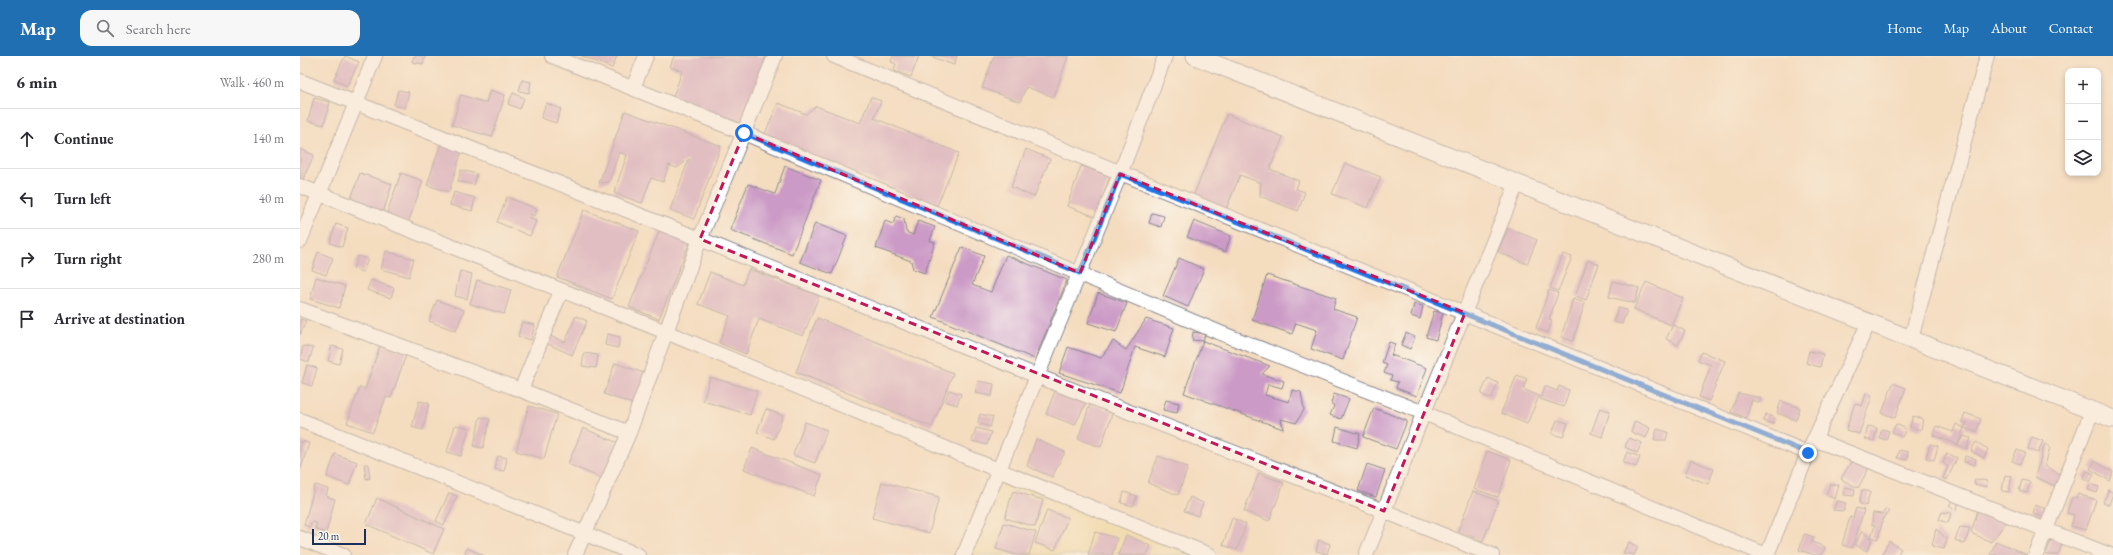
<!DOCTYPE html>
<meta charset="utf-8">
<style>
:root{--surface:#fff;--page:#f7f7f7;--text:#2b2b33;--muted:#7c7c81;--line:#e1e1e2;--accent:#1f6fb2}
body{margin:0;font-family:"EB Garamond",serif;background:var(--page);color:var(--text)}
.controls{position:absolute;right:12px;top:12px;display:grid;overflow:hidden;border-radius:8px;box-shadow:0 2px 6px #0003}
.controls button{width:36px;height:36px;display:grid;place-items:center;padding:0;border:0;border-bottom:1px solid var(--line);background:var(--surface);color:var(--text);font:20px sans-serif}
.scale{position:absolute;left:12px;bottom:10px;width:54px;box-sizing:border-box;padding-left:4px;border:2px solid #1b2f5e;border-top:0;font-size:11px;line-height:14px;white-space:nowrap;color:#1b2f5e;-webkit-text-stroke:3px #fbf7ec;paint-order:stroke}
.stop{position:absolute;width:12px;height:12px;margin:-9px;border:3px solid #1a73e8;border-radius:50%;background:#fff}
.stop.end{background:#1a73e8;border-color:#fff;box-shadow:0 1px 4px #0008}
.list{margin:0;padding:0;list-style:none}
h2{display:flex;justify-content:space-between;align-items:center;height:52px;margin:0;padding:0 16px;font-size:17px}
h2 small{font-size:13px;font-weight:400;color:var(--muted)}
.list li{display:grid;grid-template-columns:26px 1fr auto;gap:12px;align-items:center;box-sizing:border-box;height:60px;padding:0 16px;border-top:1px solid var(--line)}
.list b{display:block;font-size:15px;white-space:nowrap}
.list em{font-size:13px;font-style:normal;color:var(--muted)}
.icon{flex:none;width:22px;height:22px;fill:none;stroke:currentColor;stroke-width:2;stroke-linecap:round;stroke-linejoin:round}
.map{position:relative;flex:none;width:1813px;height:499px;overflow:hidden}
header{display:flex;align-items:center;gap:24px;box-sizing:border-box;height:56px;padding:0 20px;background:var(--accent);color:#fff}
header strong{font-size:19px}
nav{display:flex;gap:22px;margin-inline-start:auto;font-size:14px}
.search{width:280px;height:36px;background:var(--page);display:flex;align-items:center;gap:10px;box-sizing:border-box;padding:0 14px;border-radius:12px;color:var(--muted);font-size:15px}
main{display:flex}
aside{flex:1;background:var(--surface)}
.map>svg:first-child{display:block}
.sand{fill:#eeda9e;stroke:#84847e}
.building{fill:#cb9ac6}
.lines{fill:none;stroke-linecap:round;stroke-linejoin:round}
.minor-casing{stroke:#88868e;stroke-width:16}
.tertiary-casing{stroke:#88868e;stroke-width:19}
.minor{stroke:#fff;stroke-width:14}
.tertiary{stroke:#fff;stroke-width:17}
.route{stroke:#1a73e8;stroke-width:5}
.marked{fill:none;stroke:#c2185b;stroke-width:3;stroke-dasharray:8 5;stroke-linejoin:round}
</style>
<header>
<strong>Map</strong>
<div class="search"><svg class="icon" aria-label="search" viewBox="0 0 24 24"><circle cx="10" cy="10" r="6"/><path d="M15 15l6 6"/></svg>Search here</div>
<nav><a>Home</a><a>Map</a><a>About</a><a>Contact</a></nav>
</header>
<main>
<aside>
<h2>6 min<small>Walk · 460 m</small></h2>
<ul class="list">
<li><svg class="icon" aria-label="ahead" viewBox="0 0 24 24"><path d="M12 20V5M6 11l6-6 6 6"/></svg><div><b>Continue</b></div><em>140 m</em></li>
<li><svg class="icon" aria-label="left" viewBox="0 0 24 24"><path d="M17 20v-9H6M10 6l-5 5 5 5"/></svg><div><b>Turn left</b></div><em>40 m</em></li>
<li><svg class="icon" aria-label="right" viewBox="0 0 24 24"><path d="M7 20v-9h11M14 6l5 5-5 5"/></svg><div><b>Turn right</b></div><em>280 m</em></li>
<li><svg class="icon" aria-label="arrive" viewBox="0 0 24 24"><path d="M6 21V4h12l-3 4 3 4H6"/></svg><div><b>Arrive at destination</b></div></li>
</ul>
</aside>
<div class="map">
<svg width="1813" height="499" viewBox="0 0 1813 499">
<rect width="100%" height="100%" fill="#fbf7ec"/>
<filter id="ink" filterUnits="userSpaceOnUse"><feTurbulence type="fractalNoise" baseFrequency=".025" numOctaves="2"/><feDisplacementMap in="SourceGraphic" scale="8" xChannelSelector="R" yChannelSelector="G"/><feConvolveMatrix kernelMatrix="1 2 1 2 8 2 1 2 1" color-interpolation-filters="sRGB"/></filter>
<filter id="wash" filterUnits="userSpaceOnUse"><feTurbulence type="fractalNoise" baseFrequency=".012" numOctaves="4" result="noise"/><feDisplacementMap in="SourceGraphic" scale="16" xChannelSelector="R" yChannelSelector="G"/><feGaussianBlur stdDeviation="0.9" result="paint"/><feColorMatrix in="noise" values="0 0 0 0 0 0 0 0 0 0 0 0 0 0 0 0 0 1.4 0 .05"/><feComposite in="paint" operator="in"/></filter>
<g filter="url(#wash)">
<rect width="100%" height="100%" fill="#f4dcbf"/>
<path class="sand" d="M698,420L893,499H667Z"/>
<g id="blocks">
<path class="building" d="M45,0L59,6L47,30L34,23Z
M114,0H125L123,8L112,6Z
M282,0H317L312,12Z
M374,0H466L443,68L372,44L382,15L370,11Z
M593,0H619L611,21L594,15L596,8L591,6Z
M630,0H657L654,9Z
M694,0H768L754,41L726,31L720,46L682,32Z
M222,24L231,26L229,37L219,35Z
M98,34L109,36L105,52L94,49Z
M190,34L205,39L192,81L152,69L161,39L186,47Z
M213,37L224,42L220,53L208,48Z
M571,41L581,45L574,62L659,97L637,150L464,80L478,47L506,58L516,50L560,67Z
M14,42L30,46L24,69L8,65Z
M246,47L261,53L256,67L241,62Z
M325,55L421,90L394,163L370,154L389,103L377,112L369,109L363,126L351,122L342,147L314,137L327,99L319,96L309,126L299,127Z
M927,58L983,81L970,113L999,125L996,133L1005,136L998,155L960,140L961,127L940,119L925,156L892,143Z
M142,84L163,91L149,136L127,129Z
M0,93L14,99L3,123L0,122Z
M726,93L750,103L734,141L711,131Z
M1045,107L1081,121L1068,152L1032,138Z
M485,110L521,124L492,198L430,174L448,128L475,138Z
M781,110L810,120L796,161L767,150Z
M161,114L177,118L174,129L158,125Z
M60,117L92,128L83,157L50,146Z
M101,117L123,125L108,167L86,160Z
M154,136L175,142L172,155L150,149Z
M207,141L237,153L234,160L230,158L229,162L236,165L230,180L197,166Z
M284,154L339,175L312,243L257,221Z
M852,157L864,160L861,171L849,167Z
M596,160L604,163L606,176L613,179L618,165L635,171L630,185L635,186L625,217L613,213L611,205L576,192L585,165L593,168Z
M894,165L931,180L925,196L887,181Z
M515,167L547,180L532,218L500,206Z
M36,168L48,172L42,191L30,187Z
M1208,172L1237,184L1227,208L1198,196Z
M360,173L390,185L359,263L329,251Z
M662,191L684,200L672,229L691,236L706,199L767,224L735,303L633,261Z
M86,195L114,203L109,221L81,213Z
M18,196L33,202L26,219L12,214Z
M1263,198L1272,201L1258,235L1250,232Z
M58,200L68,203L63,216L53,213Z
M879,202L904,213L888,251L863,240Z
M1288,204L1299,208L1286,244L1275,240Z
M449,213L519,240L503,280L459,263L446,298L419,287L430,260L398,248L410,216L443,229Z
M160,215L172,218L167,243L155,240Z
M967,219L1036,242L1033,253L1057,261L1043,304L1011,293L1017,274L996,267L992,278L952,264Z
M16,221L45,230L39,252L10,243Z
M71,224L94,232L91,242L67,234Z
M177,224L211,234L204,258L170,248Z
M1313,225L1339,232L1335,247L1309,241Z
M1346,226L1383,242L1371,269L1334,253Z
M1249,234L1258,237L1249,264L1252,265L1248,277L1236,272Z
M798,237L827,247L816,276L788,267Z
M1273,243L1285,247L1273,285L1261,281Z
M137,244L164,254L156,275L129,265Z
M1114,248L1123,250L1120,263L1111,260Z
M1318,252L1327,254L1322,268L1313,266Z
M1134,255L1143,257L1136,284L1126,281Z
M276,260L287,265L272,299L246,287L250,280L265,286Z
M517,262L653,317L632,371L496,316Z
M0,263L6,265L0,279Z
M846,263L874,272L865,301L835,291L820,337L759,317L768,291L801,302L813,285L826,294Z
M222,266L235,269L231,284L218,280Z
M1373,269L1385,275L1378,289L1366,283Z
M893,276L905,278L903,285L892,284Z
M1106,277L1115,281L1110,293L1101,289Z
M307,278L320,281L318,292L305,289Z
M903,285L970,310L962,318L984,325L982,332L968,328L965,339L989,346L992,334L1001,336L1004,354L996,367L981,363L983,373L884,337Z
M1089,286L1095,288L1091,299L1127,312L1117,340L1096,332L1098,326L1090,324L1092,320L1084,317L1087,309L1082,307Z
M81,287L107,296L91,342L86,341L73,376L47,367L60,331L65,333Z
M3,290L13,292L9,306L0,303Z
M32,290L43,293L39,308L28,305Z
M1509,295L1523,298L1520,311L1506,307Z
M1402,296L1425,305L1409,345L1399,341L1411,309L1398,304Z
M284,297L298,299L296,312L282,310Z
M315,307L347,318L336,349L304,338Z
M7,309L17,312L12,330L2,327Z
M1217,319L1227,323L1223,333L1239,340L1227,368L1201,357Z
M410,321L457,335L450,359L403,345Z
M1188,322L1198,327L1191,343L1181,338Z
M678,325L694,328L692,340L675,337Z
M1593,327L1606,332L1595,362L1582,357Z
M1245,330L1257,335L1259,330L1269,334L1264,351L1240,343Z
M649,334L661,338L657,349L645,345Z
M755,335L786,347L775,369L746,358Z
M1438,337L1461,342L1459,347L1452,344L1446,362L1431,356Z
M1034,338L1049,343L1041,363L1030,359L1034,350L1031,347Z
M1566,338L1572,340L1559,378L1546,374L1555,347L1562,350Z
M866,344L879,347L877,357L863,354Z
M119,345L129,347L123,374L112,371Z
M1481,345L1500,352L1496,364L1477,357Z
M790,348L813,355L801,391L778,383Z
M229,350L257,358L244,403L216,395Z
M1074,352L1107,365L1096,393L1063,381Z
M1300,352L1310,355L1302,381L1291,377Z
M466,353L483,360L474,383L457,376Z
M1665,357L1681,363L1676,376L1664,372L1658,389L1663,380L1671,382L1667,393L1658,389L1633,379L1636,370L1653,376L1656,368L1664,372L1667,367L1662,366Z
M680,358L693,361L690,371L678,367Z
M1466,358L1475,362L1473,368L1463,365Z
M1613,360L1623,363L1621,374L1610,371Z
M180,361L190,363L183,392L174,390Z
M1257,364L1268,367L1263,381L1252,378Z
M1335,365L1350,372L1346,382L1331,376Z
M505,366L527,374L515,407L493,399Z
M1596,368L1606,373L1602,381L1592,376Z
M155,369L169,372L161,400L147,396Z
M1568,370L1577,372L1574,385L1565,383Z
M1037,371L1060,378L1057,392L1034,385Z
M283,372L318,387L303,423L268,408Z
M676,372L691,376L687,389L672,385Z
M1357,373L1368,376L1366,384H1354Z
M1582,373L1589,375L1586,384L1579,382Z
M1732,381L1743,385L1738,397L1728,393Z
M1329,382L1342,387L1337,397L1325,391Z
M736,383L765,396L752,421L727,410Z
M0,385L9,387L0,415Z
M1676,386L1688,393L1684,402L1671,395Z
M1745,387L1750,391L1745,410L1763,420L1755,430L1735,421Z
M1630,388L1638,390L1634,404L1626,402Z
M452,392L522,419L514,440L444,413Z
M1599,394L1608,396L1607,404L1597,402Z
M1717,394L1725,397L1720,408L1712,405Z
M1187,395L1211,404L1198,441L1174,433Z
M1327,396L1340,401L1336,411L1323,406Z
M1647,397L1657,402L1647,424L1643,422L1648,411L1643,407Z
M35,398L57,406L49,429L27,421Z
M198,400L207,402L204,415L195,413Z
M858,400L888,411L878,439L848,427Z
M1665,400L1676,403L1675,409L1664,406Z
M1391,404L1414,413L1408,428L1385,419Z
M1552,404L1570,410L1558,432L1541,423Z
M1795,405L1813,416L1810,425L1790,413Z
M64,408H68L70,422L66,423Z
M1067,408L1085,414L1076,441L1058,435Z
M1787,415L1794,418L1790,426L1783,422Z
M959,417L984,427L969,465L944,455Z
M1705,419L1712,420L1709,436L1702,435Z
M1675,423L1687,425L1686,431L1674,428Z
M1722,424L1730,426L1727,437L1719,435Z
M582,426L639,441L629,477L572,462Z
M1530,428L1539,429L1535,443L1526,439Z
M1790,428L1799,431L1797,437L1788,434Z
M15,429L28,433L26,440L35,443L26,477L15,473L17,467L11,466L10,471L4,469Z
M1545,431L1555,433L1554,440L1544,439Z
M1562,434L1570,436L1566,450L1559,447Z
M1809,434L1813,437L1809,449L1803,446Z
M713,435L743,444L735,471L705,462Z
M1173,435L1198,445L1183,485L1158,475Z
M824,436L837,440L833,450L821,447Z
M149,437L157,440L144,469L136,465Z
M1778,438L1796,444L1786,474L1771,470L1774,459L1767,457L1772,441L1776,442Z
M890,441L903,447L898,460L884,455Z
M77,442L144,473L133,498L66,468Z
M1654,442L1659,447L1656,454L1649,449Z
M1537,445L1546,447L1544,455L1533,454Z
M1735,449L1746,453L1744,461L1733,458Z
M1679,450L1708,464L1691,486L1671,477Z
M1556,452L1564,454L1552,492L1542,489L1550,461L1553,462Z
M1586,453L1589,456L1583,463L1578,483L1571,481L1575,469H1572L1573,457L1582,458Z
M747,454L768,462L755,494L735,487Z
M1642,456L1651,457L1648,467L1639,464Z
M932,462L946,468L937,494L923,489Z
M704,467L736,476L729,499H717L696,493Z
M1660,471L1670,472L1665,488L1655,484Z
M1636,473L1647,483L1644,493L1632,490Z
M1562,475L1572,484L1567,495L1555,489Z
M795,476L817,482L812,499H788Z
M1504,478L1514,481L1512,486L1525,491L1522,499H1515L1499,494Z
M826,479L851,490L847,499H818Z
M1752,481L1763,485L1758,499H1746Z
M1019,484L1030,488L1027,498L1016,495Z
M1589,485L1601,493L1597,499L1582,498Z
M1696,485L1727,499H1690Z
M1329,486L1338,491L1334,499L1323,497Z
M167,492L183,499H164Z"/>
</g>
</g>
<g filter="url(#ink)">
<use href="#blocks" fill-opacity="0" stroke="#88868e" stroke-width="1"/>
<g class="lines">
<g class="minor-casing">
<path id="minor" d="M252,0L444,77L918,276L1124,357L1466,499
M534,0L1508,397
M0,25L400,183L737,320L1084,455L1192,499
M333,32L346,0
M0,130L366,276L698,414L910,499
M0,185L75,0
M0,253L221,334L329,377
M1611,283L1687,0
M221,334L261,235
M0,364L338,499
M1514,383L1810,499
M0,482L43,499
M275,499L329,377L400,183L475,0
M664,499L820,118L865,0
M1066,499L1217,127
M1467,499L1508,397L1569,266
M1736,499L1792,355"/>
</g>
<g class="tertiary-casing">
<path id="tertiary" d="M895,0L1813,363"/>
</g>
<use href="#minor" class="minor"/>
<use href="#tertiary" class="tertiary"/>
</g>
</g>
<g class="lines" filter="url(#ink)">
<path class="route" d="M444,77L780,217L820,118L1508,397"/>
</g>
<path d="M0 0H1813V499H0ZM444,77L780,217L820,118L1165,257L1084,455L400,183Z" fill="#f4dcbf" fill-opacity=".55" fill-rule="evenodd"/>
<path class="marked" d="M444,77L780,217L820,118L1165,257L1084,455L400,183Z"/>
</svg>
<div class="controls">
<button>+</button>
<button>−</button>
<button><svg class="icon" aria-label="layers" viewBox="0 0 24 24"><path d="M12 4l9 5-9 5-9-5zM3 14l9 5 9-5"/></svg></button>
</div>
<div class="scale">20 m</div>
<div class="stop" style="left:444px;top:77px"></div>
<div class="stop end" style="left:1508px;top:397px"></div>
</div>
</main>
